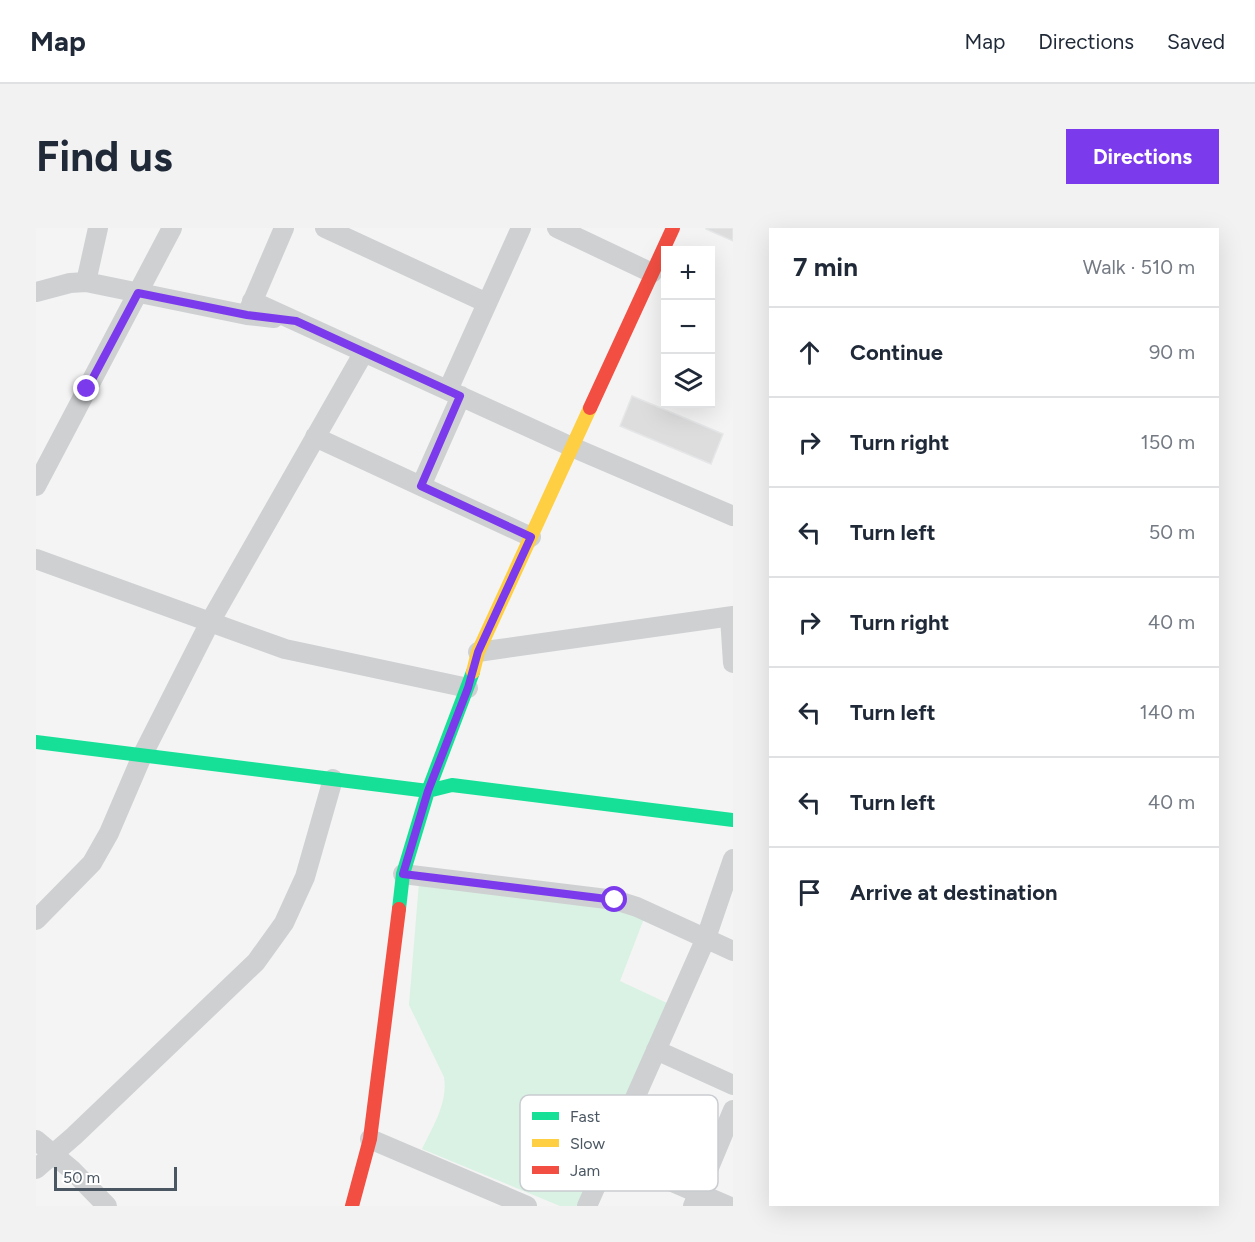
<!DOCTYPE html>
<meta charset="utf-8">
<style>
:root{--surface:#fff;--page:#f2f2f3;--text:#1f2937;--muted:#747a83;--line:#e0e1e3;--accent:#7c3aed}
body{margin:0;font-family:Figtree,sans-serif;background:var(--page);color:var(--text)}
.controls{position:absolute;right:18px;top:18px;display:grid;overflow:hidden;border-radius:0px;box-shadow:0 6px 24px #0002}
.controls button{width:54px;height:54px;display:grid;place-items:center;padding:0;border:0;border-bottom:2px solid var(--line);background:var(--surface);color:var(--text);font:30px sans-serif}
.scale{position:absolute;left:18px;bottom:15px;width:123px;box-sizing:border-box;padding-left:6px;border:3px solid #4a5661;border-top:0;font-size:16px;line-height:21px;white-space:nowrap;color:#4a5661;-webkit-text-stroke:4px #fff;paint-order:stroke}
.stop{position:absolute;width:18px;height:18px;margin:-14px;border:4px solid #7c3aed;border-radius:50%;background:#fff}
.stop.end{background:#7c3aed;border-color:#fff;box-shadow:0 2px 6px #0008}
.list{margin:0;padding:0;list-style:none}
h2{display:flex;justify-content:space-between;align-items:center;height:78px;margin:0;padding:0 24px;font-size:26px}
h2 small{font-size:20px;font-weight:400;color:var(--muted)}
.list li{display:grid;grid-template-columns:39px 1fr auto;gap:18px;align-items:center;box-sizing:border-box;height:90px;padding:0 24px;border-top:2px solid var(--line)}
.list b{display:block;font-size:22px;white-space:nowrap}
.list em{font-size:20px;font-style:normal;color:var(--muted)}
.icon{flex:none;width:33px;height:33px;fill:none;stroke:currentColor;stroke-width:2;stroke-linecap:round;stroke-linejoin:round}
.map{position:relative;flex:none;width:697px;height:978px;overflow:hidden;border-radius:0px}
header{display:flex;align-items:center;gap:36px;box-sizing:border-box;height:84px;padding:0 30px;background:var(--surface);border-bottom:2px solid var(--line)}
header strong{font-size:28px}
nav{display:flex;gap:33px;margin-inline-start:auto;font-size:21px}
.intro{display:flex;align-items:center;justify-content:space-between;box-sizing:border-box;height:144px;padding:0 36px}
h1{margin:0;font-size:42px}
.button{padding:15px 27px;border-radius:0px;background:var(--accent);color:#fff;font-size:21px;font-weight:700}
main{display:flex;gap:36px;padding:0 36px}
aside{flex:1;background:var(--surface);border-radius:0px;box-shadow:0 6px 24px #0002}
.map>svg:first-child{display:block}
.green{fill:#d9f2e3}
.building{fill:#ddddde;stroke:#e5e6e7;stroke-width:1.5}
.lines{fill:none;stroke-linecap:round;stroke-linejoin:round}
.street{stroke:#ced0d2;stroke-width:20}
.fast{stroke:#16e098;stroke-width:14}
.slow{stroke:#ffcf43;stroke-width:14}
.jam{stroke:#f24e42;stroke-width:14}
.route{stroke:#7c3aed;stroke-width:8}
.key{fill:#fff;stroke:#c9ccd0;stroke-width:1.5}
.key-label{font-size:16px;fill:#4a5661}
</style>
<header>
<strong>Map</strong>
<nav><a>Map</a><a>Directions</a><a>Saved</a></nav>
</header>
<div class="intro"><h1>Find us</h1><a class="button">Directions</a></div>
<main>
<div class="map">
<svg width="697" height="978" viewBox="0 0 697 978">
<rect width="100%" height="100%" fill="#f4f4f4"/>
<path class="green" d="M383,654L592,682L609,688L584,753L631,775L544,978H524L386,921C397,898 412,875 408,849L373,777Z"/>
<path class="building" d="M670,0H697V13L670,1Z
M596,168L687,206L675,236L584,198Z"/>
<g class="lines">
<path class="street" d="M289,0L451,75
M521,0L616,45
M50,54L62,0
M0,64L34,55L50,54L211,87L238,90
M216,73L536,219L697,288
M212,84L248,0
M412,162L485,0
M279,209L495,309
M0,258L136,0
M385,258L425,168
M0,331L249,421L432,460
M694,389L697,435
M442,424L697,388
M367,646L579,672L601,679L697,723
M0,692L56,635L73,605L106,528L174,394L328,124
M620,822L697,857
M334,911L491,978
M0,912L36,942L71,978
M574,927L692,978
M0,941L38,908L220,734L248,695L269,649L297,551
M551,978L670,710L697,631
M657,978L697,882"/>
<path class="fast" d="M0,514L392,563L437,444
M363,681L367,646L392,563L416,557L697,592"/>
<path class="slow" d="M437,444L442,424L554,180"/>
<path class="jam" d="M554,180L637,0
M316,978L334,911L363,681"/>
</g>
<g class="lines">
<path class="route" d="M51,161L102,65L211,87L260,93L424,168L385,258L495,309L442,424L432,460L392,563L367,646L579,672"/>
</g>
<rect x="484" y="867" width="198" height="96" rx="9" class="key"/>
<rect x="496" y="884" width="27" height="8" fill="#16e098"/>
<rect x="496" y="911" width="27" height="8" fill="#ffcf43"/>
<rect x="496" y="938" width="27" height="8" fill="#f24e42"/>
<g class="key-label">
<text x="534" y="894">Fast</text>
<text x="534" y="921">Slow</text>
<text x="534" y="948">Jam</text>
</g>
</svg>
<div class="controls">
<button>+</button>
<button>−</button>
<button><svg class="icon" aria-label="layers" viewBox="0 0 24 24"><path d="M12 4l9 5-9 5-9-5zM3 14l9 5 9-5"/></svg></button>
</div>
<div class="scale">50 m</div>
<div class="stop" style="left:579px;top:672px"></div>
<div class="stop end" style="left:51px;top:161px"></div>
</div>
<aside>
<h2>7 min<small>Walk · 510 m</small></h2>
<ul class="list">
<li><svg class="icon" aria-label="ahead" viewBox="0 0 24 24"><path d="M12 20V5M6 11l6-6 6 6"/></svg><div><b>Continue</b></div><em>90 m</em></li>
<li><svg class="icon" aria-label="right" viewBox="0 0 24 24"><path d="M7 20v-9h11M14 6l5 5-5 5"/></svg><div><b>Turn right</b></div><em>150 m</em></li>
<li><svg class="icon" aria-label="left" viewBox="0 0 24 24"><path d="M17 20v-9H6M10 6l-5 5 5 5"/></svg><div><b>Turn left</b></div><em>50 m</em></li>
<li><svg class="icon" aria-label="right" viewBox="0 0 24 24"><path d="M7 20v-9h11M14 6l5 5-5 5"/></svg><div><b>Turn right</b></div><em>40 m</em></li>
<li><svg class="icon" aria-label="left" viewBox="0 0 24 24"><path d="M17 20v-9H6M10 6l-5 5 5 5"/></svg><div><b>Turn left</b></div><em>140 m</em></li>
<li><svg class="icon" aria-label="left" viewBox="0 0 24 24"><path d="M17 20v-9H6M10 6l-5 5 5 5"/></svg><div><b>Turn left</b></div><em>40 m</em></li>
<li><svg class="icon" aria-label="arrive" viewBox="0 0 24 24"><path d="M6 21V4h12l-3 4 3 4H6"/></svg><div><b>Arrive at destination</b></div></li>
</ul>
</aside>
</main>
